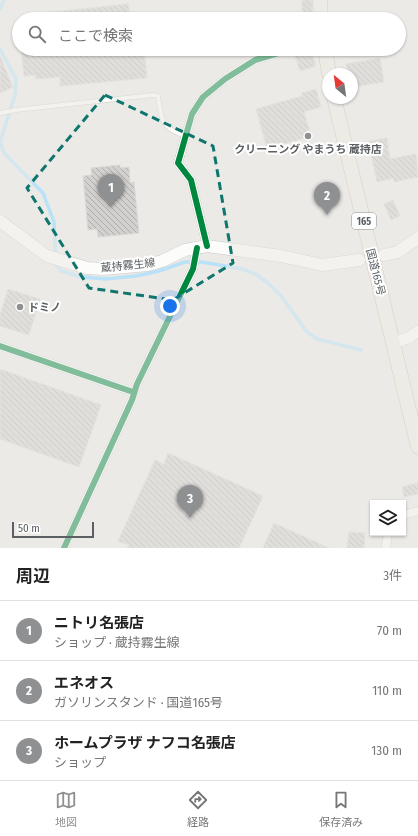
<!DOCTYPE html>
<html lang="ja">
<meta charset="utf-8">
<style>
:root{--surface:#fff;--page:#f2f2f2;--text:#222;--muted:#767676;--line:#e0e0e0;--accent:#8e9092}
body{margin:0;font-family:"Fira Sans Condensed","Noto Sans JP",sans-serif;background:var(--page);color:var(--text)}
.controls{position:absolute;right:12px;bottom:12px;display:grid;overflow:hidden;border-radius:0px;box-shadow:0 1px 3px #0004}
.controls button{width:36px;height:36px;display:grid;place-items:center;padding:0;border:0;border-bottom:1px solid var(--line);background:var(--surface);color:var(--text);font:20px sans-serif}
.compass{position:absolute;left:322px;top:68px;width:36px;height:36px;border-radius:50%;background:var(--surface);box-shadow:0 1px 3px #0004;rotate:331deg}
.scale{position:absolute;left:12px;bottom:10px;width:82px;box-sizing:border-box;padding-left:4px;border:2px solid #5c6064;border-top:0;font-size:11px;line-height:14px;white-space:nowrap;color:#5c6064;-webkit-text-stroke:3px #fff;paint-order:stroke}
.you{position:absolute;left:170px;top:306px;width:14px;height:14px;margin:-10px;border:3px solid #fff;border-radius:50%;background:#1a73e8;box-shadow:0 0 0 6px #1a73e833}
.badge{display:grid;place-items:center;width:26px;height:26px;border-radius:50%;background:var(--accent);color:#fff;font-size:13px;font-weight:700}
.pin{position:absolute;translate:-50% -33px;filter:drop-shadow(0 1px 2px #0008)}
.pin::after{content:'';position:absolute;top:21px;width:14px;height:12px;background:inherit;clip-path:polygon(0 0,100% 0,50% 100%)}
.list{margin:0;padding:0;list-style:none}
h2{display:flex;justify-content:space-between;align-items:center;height:52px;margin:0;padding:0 16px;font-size:17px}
h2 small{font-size:13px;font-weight:400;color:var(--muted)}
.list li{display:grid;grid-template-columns:26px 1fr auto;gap:12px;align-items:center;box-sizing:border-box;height:60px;padding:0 16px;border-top:1px solid var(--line)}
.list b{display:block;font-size:15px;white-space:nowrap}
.list p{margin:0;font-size:13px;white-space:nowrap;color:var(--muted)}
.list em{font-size:13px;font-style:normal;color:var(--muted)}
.icon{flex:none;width:22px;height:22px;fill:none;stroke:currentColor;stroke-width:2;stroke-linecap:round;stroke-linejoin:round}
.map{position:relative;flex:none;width:418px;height:548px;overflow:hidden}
.search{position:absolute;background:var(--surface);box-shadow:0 1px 3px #0004;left:12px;right:12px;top:12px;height:44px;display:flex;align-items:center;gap:10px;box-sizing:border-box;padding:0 14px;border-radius:22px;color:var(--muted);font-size:15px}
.sheet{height:232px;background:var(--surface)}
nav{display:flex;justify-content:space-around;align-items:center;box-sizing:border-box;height:56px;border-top:1px solid var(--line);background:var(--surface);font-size:11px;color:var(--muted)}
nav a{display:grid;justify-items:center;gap:2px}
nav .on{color:var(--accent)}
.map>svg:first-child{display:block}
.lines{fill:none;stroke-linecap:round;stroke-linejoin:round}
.stream{stroke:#b9e2f8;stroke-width:3.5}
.building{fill:url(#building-back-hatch);stroke:#dad9d6}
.service-casing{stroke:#c7c7c7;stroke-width:5}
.minor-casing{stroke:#c7c7c7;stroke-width:9}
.tertiary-casing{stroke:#c7c7c7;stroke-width:12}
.secondary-casing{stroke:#c8c8c8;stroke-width:13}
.trunk-casing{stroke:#c3b192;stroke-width:15}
.service{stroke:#fcfcfb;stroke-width:4}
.minor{stroke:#fcfcfb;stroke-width:8}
.tertiary{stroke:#fcfcfb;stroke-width:11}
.secondary{stroke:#fcfcfb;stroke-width:12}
.trunk{stroke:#f0ede4;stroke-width:14}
.cycleway-casing{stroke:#fff;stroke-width:8}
.cycleway{stroke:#00873e;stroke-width:6}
.marked{fill:none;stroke:#0f766e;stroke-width:3;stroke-dasharray:8 5;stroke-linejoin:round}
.poi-dot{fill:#8e9092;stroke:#fff;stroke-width:1.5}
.labels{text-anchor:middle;stroke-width:4;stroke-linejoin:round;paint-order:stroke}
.shield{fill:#fff;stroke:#8d9092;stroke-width:1}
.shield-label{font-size:10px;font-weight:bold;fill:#5c6064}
.poi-label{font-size:11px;font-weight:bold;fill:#5c6064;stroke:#fff}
.street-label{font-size:11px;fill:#5c6064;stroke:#fff}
</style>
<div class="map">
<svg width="418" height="548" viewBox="0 0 418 548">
<defs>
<pattern id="building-back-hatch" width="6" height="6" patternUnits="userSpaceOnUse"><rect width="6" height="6" fill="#d2d1cf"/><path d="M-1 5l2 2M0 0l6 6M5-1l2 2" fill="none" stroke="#aeadac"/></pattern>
</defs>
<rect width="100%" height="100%" fill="#ebeae6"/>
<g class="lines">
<path class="stream" d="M0,9L4,0
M0,49L16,79L15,95L0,142L4,153L43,193L54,222L56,265L61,271L82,277L105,279L136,276L159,271L185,262H202L242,269L256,274L269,284L282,297L306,331L317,339L361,350"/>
</g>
<path class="building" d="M302,0H312V19H302Z
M128,4L131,19H44L43,13Z
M21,49H144L147,78L60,86V77L36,79L35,75L24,76Z
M311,51L316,66L300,71L295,56Z
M0,56L13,87L0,93Z
M380,58L384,82L352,87V74H348L346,64Z
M316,89L321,107L304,112L311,136L267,149L256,109L302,96V93Z
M387,138L390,159L416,154L418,177L394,182L393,178L377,182L371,154L367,155L365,142Z
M120,165V168L129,167L130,183L134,182L139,233L98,237L97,229L88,230L83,176L92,175L91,168Z
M393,200L400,216L391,220L384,204Z
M8,289L40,299L29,335L0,326V315Z
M0,369L101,405L79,467L0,439Z
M168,453L263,496L239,548H127L129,545L118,541L155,460L164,464Z
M418,483V494L404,497L402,487Z
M274,523L329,548H263Z
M349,532L365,533L364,548H347Z"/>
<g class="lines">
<g class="service-casing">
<path id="service" d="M0,113L16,110L153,95L158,96C161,119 161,128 185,136"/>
</g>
<g class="minor-casing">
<path id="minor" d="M207,246L191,180L178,163L192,114L203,97L225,79L255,60L292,49
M0,346L133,392
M403,515L418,511
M64,548L132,400L137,384L193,269L197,248
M386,548L388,533"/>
</g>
<g class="tertiary-casing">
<path id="tertiary" d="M394,343L410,337L418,331"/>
</g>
<g class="secondary-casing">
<path id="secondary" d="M0,221L47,256L87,268L104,269L148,265L162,261L185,250L207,246L281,256L322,265L359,260
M384,255L398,252L418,238"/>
</g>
<g class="trunk-casing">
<path id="trunk" d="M320,0L321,19
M325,49L329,74
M334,98L418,447"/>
</g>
<use href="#service" class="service"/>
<use href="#minor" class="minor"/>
<use href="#tertiary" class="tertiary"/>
<use href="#secondary" class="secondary"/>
<use href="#trunk" class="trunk"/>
<g class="cycleway-casing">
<path id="cycleway" d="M207,246L191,180L178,163L192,114L203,97L225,79L255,60L292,49
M0,346L133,392
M64,548L132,400L137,384L193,269L197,248"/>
</g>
<use href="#cycleway" class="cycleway"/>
</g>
<path d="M0 0H418V548H0ZM105,95L213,146L233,263L173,300L89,288L27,188Z" fill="#ebeae6" fill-opacity=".55" fill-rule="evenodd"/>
<path class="marked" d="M105,95L213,146L233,263L173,300L89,288L27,188Z"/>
<g class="poi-dot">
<circle cx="308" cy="136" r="4"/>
<circle cx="20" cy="307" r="4"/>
</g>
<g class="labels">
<rect class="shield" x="352" y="213" width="24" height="16" rx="3"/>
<g class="shield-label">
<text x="364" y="225">165</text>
</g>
<g class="poi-label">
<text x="308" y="153">クリーニング やまうち 蔵持店</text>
<text x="28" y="311" text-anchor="start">ドミノ</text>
</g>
<g class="street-label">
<text transform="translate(128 265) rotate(-6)" y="4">蔵持霧生線</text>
<text transform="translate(376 272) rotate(76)" y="4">国道165号</text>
</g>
</g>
</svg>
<div class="controls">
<button><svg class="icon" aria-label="layers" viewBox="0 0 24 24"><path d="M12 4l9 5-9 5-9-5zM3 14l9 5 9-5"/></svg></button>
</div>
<svg class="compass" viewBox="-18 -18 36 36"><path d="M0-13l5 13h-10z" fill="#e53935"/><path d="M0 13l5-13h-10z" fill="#767676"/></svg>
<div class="scale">50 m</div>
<div class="you"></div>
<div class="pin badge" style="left:111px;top:207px">1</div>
<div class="pin badge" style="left:327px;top:215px">2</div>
<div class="pin badge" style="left:190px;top:518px">3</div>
<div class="search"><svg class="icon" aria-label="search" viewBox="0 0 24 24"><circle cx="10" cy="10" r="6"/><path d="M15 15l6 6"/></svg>ここで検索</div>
</div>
<section class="sheet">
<h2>周辺<small>3件</small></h2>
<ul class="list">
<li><span class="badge">1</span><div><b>ニトリ名張店</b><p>ショップ · 蔵持霧生線</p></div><em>70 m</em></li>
<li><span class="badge">2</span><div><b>エネオス</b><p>ガソリンスタンド · 国道165号</p></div><em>110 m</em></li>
<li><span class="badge">3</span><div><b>ホームプラザ ナフコ名張店</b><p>ショップ</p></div><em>130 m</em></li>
</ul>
</section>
<nav>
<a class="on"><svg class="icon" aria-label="map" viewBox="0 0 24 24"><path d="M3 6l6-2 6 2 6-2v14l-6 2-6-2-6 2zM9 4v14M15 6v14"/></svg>地図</a>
<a><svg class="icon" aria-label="directions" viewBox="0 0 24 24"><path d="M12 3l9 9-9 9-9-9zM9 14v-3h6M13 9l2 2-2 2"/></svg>経路</a>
<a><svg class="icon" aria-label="saved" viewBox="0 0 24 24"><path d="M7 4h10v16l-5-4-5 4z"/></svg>保存済み</a>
</nav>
